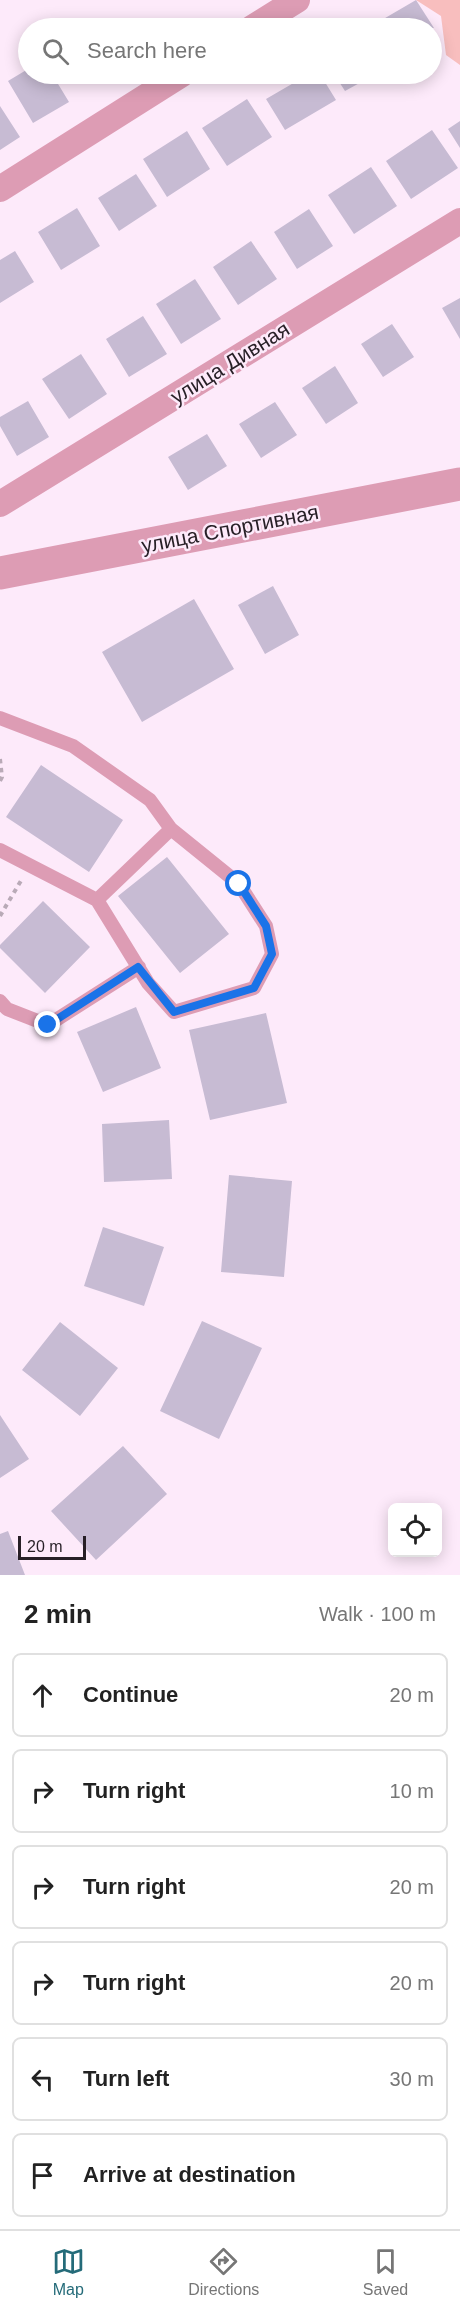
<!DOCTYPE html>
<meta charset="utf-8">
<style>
:root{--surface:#fff;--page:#f2f2f2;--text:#222;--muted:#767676;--line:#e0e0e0;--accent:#246b79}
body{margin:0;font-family:Arial,sans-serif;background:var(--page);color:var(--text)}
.controls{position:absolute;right:18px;bottom:18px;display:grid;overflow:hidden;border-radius:9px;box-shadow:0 3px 15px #0003}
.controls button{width:54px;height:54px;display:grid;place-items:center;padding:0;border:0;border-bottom:2px solid var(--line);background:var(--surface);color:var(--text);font:30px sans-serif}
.scale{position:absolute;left:18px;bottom:15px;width:68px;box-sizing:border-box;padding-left:6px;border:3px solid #271f26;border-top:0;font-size:16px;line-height:21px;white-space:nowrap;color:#271f26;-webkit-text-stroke:4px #fdeafa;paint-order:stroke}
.stop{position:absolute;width:18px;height:18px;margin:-14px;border:4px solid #1a73e8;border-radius:50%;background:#fff}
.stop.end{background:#1a73e8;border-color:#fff;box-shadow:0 2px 6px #0008}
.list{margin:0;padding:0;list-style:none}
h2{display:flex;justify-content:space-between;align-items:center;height:78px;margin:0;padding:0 24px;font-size:26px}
h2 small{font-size:20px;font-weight:400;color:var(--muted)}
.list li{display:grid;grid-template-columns:39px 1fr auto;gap:18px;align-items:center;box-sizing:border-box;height:84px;margin:0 12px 12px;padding:0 12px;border:2px solid var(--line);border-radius:9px}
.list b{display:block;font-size:22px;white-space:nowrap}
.list em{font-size:20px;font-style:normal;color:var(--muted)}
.icon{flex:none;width:33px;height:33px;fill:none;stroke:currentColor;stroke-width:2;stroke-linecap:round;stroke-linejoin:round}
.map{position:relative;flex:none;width:460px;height:1575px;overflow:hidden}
.search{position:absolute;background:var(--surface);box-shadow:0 3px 15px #0003;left:18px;right:18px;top:18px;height:66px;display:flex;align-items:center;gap:15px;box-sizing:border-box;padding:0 21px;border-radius:33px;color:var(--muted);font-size:22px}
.sheet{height:654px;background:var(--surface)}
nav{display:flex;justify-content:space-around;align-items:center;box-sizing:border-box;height:84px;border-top:2px solid var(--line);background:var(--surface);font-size:16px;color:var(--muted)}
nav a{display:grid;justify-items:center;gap:3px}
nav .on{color:var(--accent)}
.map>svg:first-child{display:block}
.green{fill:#f8bebe}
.building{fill:#c7bbd3}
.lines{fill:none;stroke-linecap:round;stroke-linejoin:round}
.path{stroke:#b9aab7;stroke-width:4;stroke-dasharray:4.5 4.5;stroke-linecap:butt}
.service{stroke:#dd9cb4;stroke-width:14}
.minor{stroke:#dd9cb4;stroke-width:26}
.tertiary{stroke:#dd9cb4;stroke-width:33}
.route{stroke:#1a73e8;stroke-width:8}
.labels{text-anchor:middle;stroke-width:5;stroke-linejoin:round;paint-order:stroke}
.street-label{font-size:21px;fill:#271f26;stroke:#fdeafa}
</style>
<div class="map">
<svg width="460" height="1575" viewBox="0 0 460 1575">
<rect width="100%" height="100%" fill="#fdeafa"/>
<path class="green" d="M416,0H460V65L446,55L441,16Z"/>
<path class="building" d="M416,0L434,28H384L380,21Z
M28,69V74H52L69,102L33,123L8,81Z
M309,74H320L336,100L285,130L266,99Z
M334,74H376L345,91Z
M247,99L272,137L227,166L202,128Z
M0,106L20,137L0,150Z
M460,121V148L448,129Z
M432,130L458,168L411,199L386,161Z
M187,131L210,169L167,197L143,159Z
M371,167L397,206L354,234L328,195Z
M136,174L157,206L119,231L98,198Z
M77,208L100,246L61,270L38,232Z
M309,209L333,246L297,269L274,232Z
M251,241L277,279L238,305L213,267Z
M15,251L34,282L0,303V260Z
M195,279L221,319L181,344L156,304Z
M460,298V339L442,308Z
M143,316L167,354L129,377L106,339Z
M392,324L414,357L383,377L361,344Z
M81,354L107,394L69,419L42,379Z
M335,366L358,403L326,424L302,388Z
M28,401L49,437L17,456L0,426V417Z
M275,402L297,435L261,458L239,424Z
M207,434L227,466L188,490L168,457Z
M273,586L299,635L265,654L238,605Z
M194,599L234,669L142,722L102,652Z
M41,765L123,820L89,872L6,817Z
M167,857L229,934L180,973L118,896Z
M43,901L90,947L45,993L0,948V945Z
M136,1007L161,1068L103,1092L77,1032Z
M266,1013L287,1103L210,1120L189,1030Z
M169,1120L172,1179L104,1182L102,1124Z
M229,1175L292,1181L284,1277L221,1272Z
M103,1227L164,1247L144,1306L84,1286Z
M202,1321L262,1348L219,1439L160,1411Z
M60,1322L118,1368L80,1416L22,1370Z
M0,1415L29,1459L0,1478Z
M123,1446L167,1494L96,1560L51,1511Z
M8,1531L25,1575H0V1534Z"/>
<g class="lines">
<path class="path" d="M0,759L2,777L0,781
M0,916L22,879"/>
<path class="service" d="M0,718L73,746L150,800L171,829L239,884L266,926L272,954L254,988L174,1012L148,983L97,900L0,850
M97,900L171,829
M0,1001L7,1009L48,1025L139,967"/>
<path class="minor" d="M252,28L297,0
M0,189L182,74
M0,504L460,221"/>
<path class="tertiary" d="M0,573L460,484"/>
</g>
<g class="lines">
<path class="route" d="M48,1025L138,967L174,1012L254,988L272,954L266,926L239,884"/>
</g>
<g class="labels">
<g class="street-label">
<text transform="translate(230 363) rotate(-32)" y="7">улица Дивная</text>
<text transform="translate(230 529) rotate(-11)" y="7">улица Спортивная</text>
</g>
</g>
</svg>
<div class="controls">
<button><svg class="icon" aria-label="locate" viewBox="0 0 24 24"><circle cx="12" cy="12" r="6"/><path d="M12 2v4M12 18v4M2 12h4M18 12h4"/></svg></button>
</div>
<div class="scale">20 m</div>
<div class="stop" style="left:239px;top:884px"></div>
<div class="stop end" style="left:48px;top:1025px"></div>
<div class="search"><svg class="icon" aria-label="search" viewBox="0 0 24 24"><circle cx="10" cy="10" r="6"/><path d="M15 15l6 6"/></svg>Search here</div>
</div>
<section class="sheet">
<h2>2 min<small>Walk · 100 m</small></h2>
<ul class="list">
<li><svg class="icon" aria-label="ahead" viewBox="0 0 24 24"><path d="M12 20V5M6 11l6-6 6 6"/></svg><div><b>Continue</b></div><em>20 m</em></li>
<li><svg class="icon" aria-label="right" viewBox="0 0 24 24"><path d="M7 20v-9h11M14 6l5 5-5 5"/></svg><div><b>Turn right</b></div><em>10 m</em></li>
<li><svg class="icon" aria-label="right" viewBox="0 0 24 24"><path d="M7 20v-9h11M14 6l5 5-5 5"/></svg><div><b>Turn right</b></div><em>20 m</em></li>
<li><svg class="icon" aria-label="right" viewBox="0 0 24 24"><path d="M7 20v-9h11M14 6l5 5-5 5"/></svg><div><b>Turn right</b></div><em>20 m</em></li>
<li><svg class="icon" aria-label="left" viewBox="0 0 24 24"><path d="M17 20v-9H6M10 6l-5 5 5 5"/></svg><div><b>Turn left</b></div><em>30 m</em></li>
<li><svg class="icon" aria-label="arrive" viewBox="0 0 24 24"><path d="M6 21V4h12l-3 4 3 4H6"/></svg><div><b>Arrive at destination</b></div></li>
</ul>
</section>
<nav>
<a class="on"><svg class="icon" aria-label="map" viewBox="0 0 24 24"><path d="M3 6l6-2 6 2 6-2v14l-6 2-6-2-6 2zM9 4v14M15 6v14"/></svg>Map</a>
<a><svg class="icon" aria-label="directions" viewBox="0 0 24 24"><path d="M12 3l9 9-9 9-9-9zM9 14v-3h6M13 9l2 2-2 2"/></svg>Directions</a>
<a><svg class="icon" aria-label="saved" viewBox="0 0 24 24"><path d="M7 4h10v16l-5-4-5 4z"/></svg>Saved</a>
</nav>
